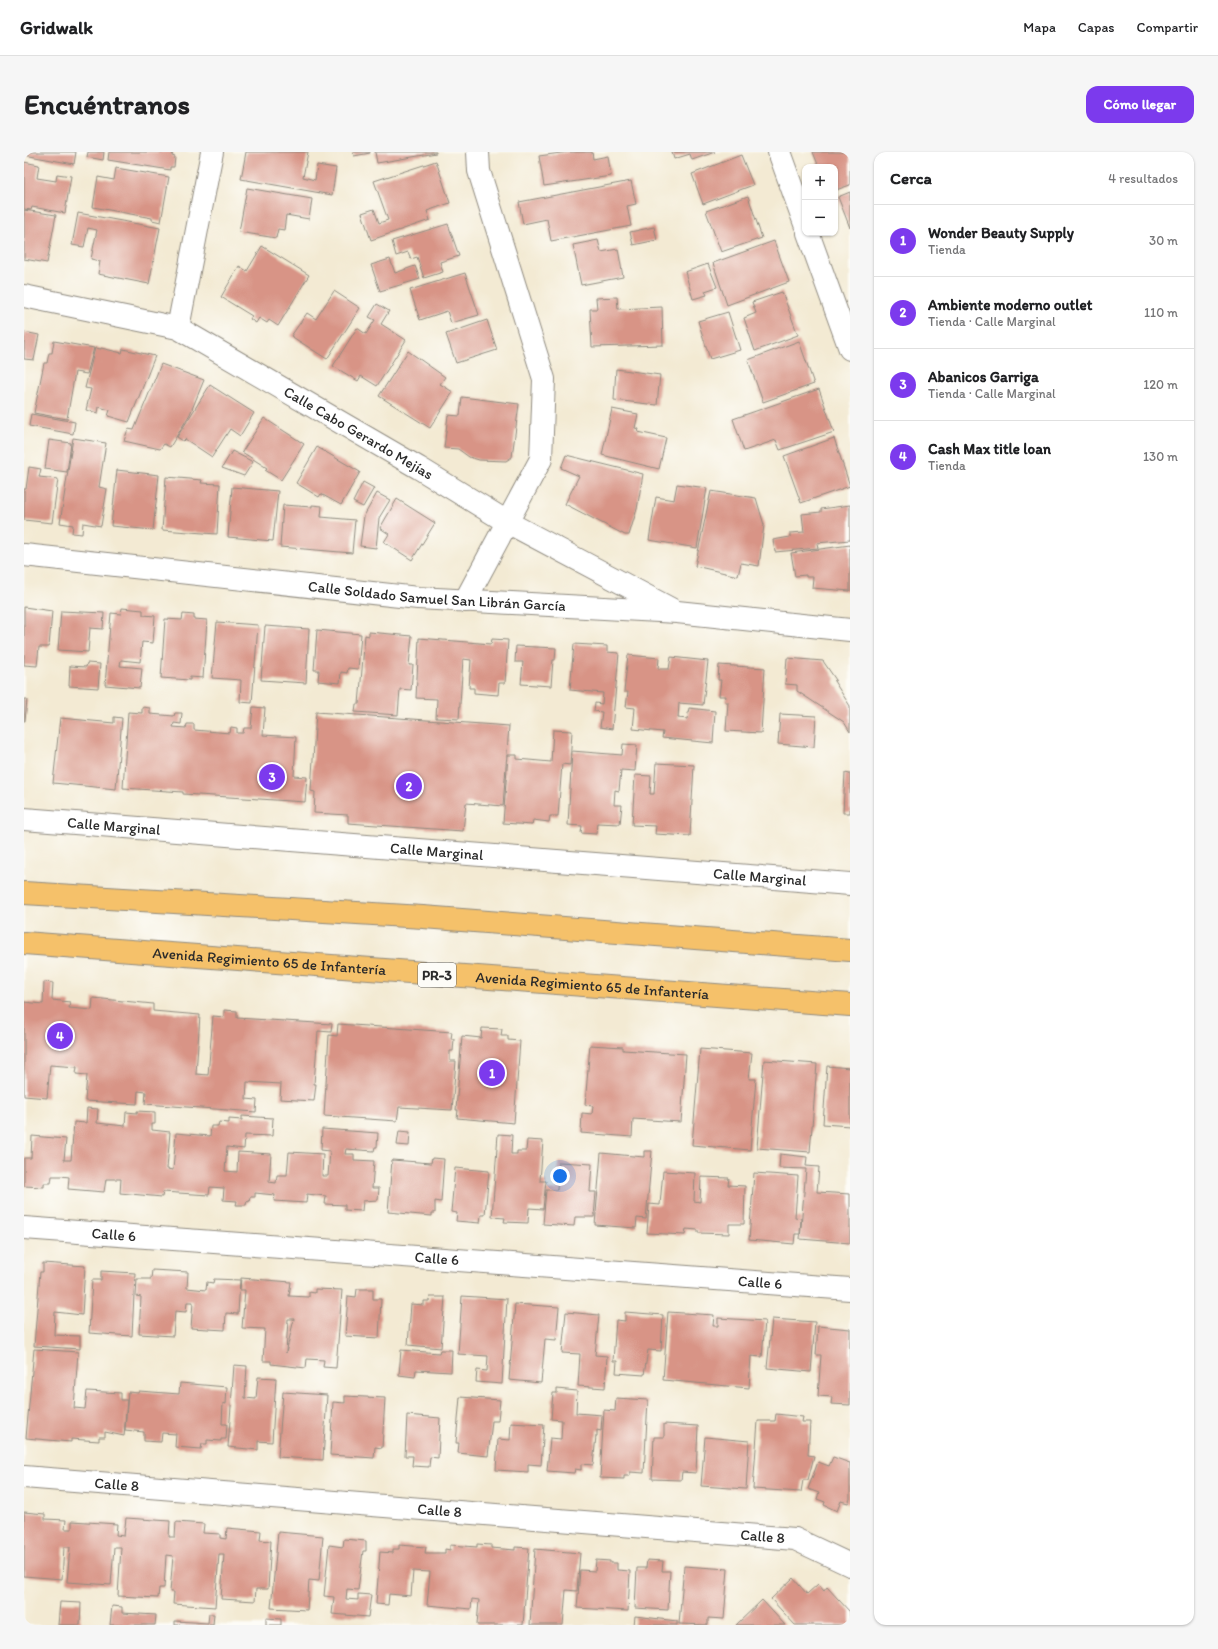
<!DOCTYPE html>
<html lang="es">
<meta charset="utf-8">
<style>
:root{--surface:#fff;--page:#f6f6f6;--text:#202124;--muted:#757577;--line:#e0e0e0;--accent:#7c3aed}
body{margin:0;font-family:Itim,sans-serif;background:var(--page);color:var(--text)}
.controls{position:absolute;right:12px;top:12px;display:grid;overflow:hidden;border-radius:8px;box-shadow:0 1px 3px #0004}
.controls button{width:36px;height:36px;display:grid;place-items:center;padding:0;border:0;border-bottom:1px solid var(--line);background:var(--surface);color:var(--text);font:20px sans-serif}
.you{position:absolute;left:536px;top:1024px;width:14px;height:14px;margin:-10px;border:3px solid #fff;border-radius:50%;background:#1a73e8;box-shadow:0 0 0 6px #1a73e833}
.badge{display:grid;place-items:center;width:26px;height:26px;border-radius:50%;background:var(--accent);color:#fff;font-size:13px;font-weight:700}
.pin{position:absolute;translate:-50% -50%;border:2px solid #fff;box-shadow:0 1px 4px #0006}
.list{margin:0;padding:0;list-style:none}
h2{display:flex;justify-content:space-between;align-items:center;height:52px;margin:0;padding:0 16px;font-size:17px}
h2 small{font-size:13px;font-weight:400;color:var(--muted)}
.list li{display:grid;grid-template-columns:26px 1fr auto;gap:12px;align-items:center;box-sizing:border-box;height:72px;padding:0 16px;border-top:1px solid var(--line)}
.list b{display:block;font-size:15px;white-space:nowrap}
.list p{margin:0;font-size:13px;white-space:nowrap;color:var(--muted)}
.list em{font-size:13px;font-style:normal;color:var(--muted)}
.map{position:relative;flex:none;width:826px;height:1473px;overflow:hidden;border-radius:12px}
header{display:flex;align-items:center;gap:24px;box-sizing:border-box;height:56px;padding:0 20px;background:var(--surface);border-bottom:1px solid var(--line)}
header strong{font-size:19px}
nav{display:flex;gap:22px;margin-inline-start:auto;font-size:14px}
.intro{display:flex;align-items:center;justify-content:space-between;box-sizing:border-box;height:96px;padding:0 24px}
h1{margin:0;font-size:28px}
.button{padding:10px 18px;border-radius:12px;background:var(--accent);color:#fff;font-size:14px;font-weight:700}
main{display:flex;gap:24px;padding:0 24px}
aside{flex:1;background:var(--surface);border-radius:12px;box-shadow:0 1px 3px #0004}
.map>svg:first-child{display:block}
.building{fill:#d89486;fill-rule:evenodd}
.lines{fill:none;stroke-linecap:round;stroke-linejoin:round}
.street-casing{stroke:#8f8a7f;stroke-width:24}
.highway-casing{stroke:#8f8a7f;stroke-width:24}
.street{stroke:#fff;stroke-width:22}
.highway{stroke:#f5c16b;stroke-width:22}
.labels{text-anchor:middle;stroke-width:3;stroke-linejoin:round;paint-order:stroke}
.shield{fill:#fdfcf7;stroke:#6a6a68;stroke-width:1}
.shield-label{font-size:14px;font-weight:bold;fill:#2b2b2b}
.street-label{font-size:15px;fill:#2b2b2b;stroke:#fdfcf7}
</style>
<header>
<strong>Gridwalk</strong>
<nav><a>Mapa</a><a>Capas</a><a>Compartir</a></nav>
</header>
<div class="intro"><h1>Encuéntranos</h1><a class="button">Cómo llegar</a></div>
<main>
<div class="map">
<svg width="826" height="1473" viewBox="0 0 826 1473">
<rect width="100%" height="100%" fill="#fdfcf7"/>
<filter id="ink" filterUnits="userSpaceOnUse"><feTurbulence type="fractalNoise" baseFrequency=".025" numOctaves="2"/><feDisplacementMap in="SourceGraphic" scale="8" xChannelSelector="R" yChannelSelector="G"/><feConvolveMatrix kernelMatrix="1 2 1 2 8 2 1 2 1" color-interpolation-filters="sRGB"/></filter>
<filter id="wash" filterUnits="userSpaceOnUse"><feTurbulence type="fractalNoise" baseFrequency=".012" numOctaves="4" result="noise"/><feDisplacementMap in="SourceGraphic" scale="16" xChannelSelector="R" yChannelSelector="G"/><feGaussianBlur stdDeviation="0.9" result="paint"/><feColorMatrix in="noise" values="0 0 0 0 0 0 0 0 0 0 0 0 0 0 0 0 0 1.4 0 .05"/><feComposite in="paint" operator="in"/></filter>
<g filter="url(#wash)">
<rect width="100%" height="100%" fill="#f3ead3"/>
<g id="blocks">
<path class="building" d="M0,0H52L50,12L0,3Z
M64,0H80L79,8L63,5Z
M85,0H149L148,4L151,5L150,15H146V18L84,8Z
M222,0H284L279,25L291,28L293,13L312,16L308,43L217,27Z
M329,0H346V1L330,4Z
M351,0H412V1L353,11Z
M544,0H568L569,7L584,4L587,24L520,34L515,4Z
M648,0H691L668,8L666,2L650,7Z
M789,0H826V33L812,38L811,15H795Z
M717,3L729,33L679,52L668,22Z
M412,9L426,51L403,59L406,68L347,88L338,61L350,57L355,71L364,68L350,29Z
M0,10L15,13L13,26L32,29L33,22L47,24L41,61L8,55L7,58L0,57Z
M92,16L145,25L137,70L128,68V66L69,55L74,25L90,28Z
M607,29L612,52L603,54L607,74L527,89L523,67L499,72L495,50Z
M223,36L288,47L285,67L262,63L260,78L254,77L252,86L215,80Z
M826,40V76L814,45Z
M724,44L738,86L697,100L682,59Z
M0,58L32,63L23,111L0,107Z
M54,61L136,76L125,132L74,122L76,109L67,107L73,78L64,76L60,95L48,93Z
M424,72L435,104L416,110L419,120L400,126L393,105L387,107L384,100L372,104L368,89Z
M630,75L633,88L609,93L606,80Z
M574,88L577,100L594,97L599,125L557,133L549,93Z
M750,89L765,130L703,153L689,111Z
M238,94L285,123L254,174L245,168L243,171L235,166L232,171L226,167L228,164L197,145L215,114L223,119Z
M366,107L371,121L391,114L396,127L356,139L347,113Z
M684,112L693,135L681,139L683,143L669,147L661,120Z
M441,121L455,163L427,171L423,159L396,168L386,138Z
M310,139L336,156L303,207L267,184L283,161L292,167Z
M758,140L774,183L731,199L720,166L732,161L728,150Z
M593,145L594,157L638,155L639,193L568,195L566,157H573L572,146Z
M353,152L365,159L357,172L382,188L353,234L337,224L334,229L309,214L333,176L342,182L351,168L345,165Z
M704,160L716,198L686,207L674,169Z
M463,168L473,198L432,211L422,182Z
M0,180L15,183L10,208L0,207Z
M30,189L70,196L63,222L51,220L43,267L10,261L20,211H23L25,201H28Z
M775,189L790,232L739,250L724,208Z
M71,196L77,197V196L98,201L99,197L131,204L105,270L84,264L86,258L75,255L74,261L62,258L67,237L61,236Z
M384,199L421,225L416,232L429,240L406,276L355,244Z
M137,212L180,228L166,262L146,295L140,292L136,297L100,289L104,277L110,278Z
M592,217L636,223L633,253L590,248Z
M186,233L230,261L216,284L206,277L188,305L161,287L159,289L153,285Z
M795,237L810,280L756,298L752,288L720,299L709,267Z
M438,245L495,252L488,305L482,309L455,308L445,305L434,297L420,296L424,263L436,264Z
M588,257L614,262L611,276L615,277L614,280L642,286L635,317L578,303Z
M7,262L51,270L49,282L5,274Z
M240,266L280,292L257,328L241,318L243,316L218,300Z
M49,286L82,291L75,335L83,337L77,374L59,371L58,382L48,381L49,373L36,371Z
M810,286L826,334L777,351L760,304Z
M25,288L47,291L43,320L21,317Z
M293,295L336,320L317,353L297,342L295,345L272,331Z
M208,299L229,310L220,324L198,316Z
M542,303L619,322L613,357L605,383H601L541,352L555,324L537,316Z
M5,315L17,317L15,325L34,327L28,371L0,368V337H2Z
M93,318L135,323L129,378L87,374Z
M142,325L178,328L177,331L196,332L193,382L138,378Z
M339,330L350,336L339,355L329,350Z
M653,332L683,336L673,396L625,388L632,345L650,348Z
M208,335L254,339L249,389L204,385Z
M687,339L732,346L740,373L735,414L717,411L714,424L671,414Z
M353,341L366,348L355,366L352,396L336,394L340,364Z
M373,347L411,371L388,408L360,390L365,382L356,376Z
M259,353L288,355V353L298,354L297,365L331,368L328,401L256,395Z
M826,353V388L793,391L794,396L751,400L749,388L766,385V381L780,380L778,362L797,360V357Z
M826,393V439L788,436L789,425H782V423L771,424L767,401Z
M0,455L28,459L25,495H15L13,514L0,513Z
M98,456L119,458V463L131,464L129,491L118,490L116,510L97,508L96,514L118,516L116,536L81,533L87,461L97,462Z
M37,459L80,461L79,477L66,476L64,500L34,498Z
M159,462L170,463V467L183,468L179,526L166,525V528L137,526L141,467L158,468Z
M193,470L234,473L228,551L216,550L217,528L188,526Z
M241,474L285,477L282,531L237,528Z
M293,478L337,482L334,517L324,516L323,521L317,520L316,531L294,529L295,518H290Z
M345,480L388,484L385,513H389L387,538L376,537L374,563L331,560L332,552H335L341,483L345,484Z
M395,486L467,492L468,487L484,488L481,531H475L474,543L450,541V536H445L447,508L439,507L435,567L412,566L413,547L392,546Z
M550,492L583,494V500L595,501L588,577L576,575L578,560L570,559L571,551L578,552L579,541L546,538Z
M492,494L532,496L531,508H529L527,534L497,532L499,510H491Z
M604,503L635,506L634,517H645L647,505L684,509L679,553L655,551L654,566L663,567L665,556L691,559L689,591L638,586L639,580L609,577L611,556L602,555L604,540H600Z
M763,506L799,509L812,528L810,529L826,554V580L820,570L773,539V533L761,532Z
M63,511L76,512L74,536L45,534L46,514L62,515Z
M695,513L741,516L737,581L702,579L704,550H701L702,544H695L697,528H694Z
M0,547H3L1,569H0Z
M118,555L126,556V562L150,564L151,561H158L157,572L150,571L149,575L162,576L163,572H170V578L206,581L207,575L213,576V581H219L220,576H227L229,555L241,556L239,583L272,585L270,624L283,625L281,650L159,642V640L99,636L104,560L118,561Z
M292,560L485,574L479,654L442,651L439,679L324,671V663L290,661L291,640L287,639Z
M756,562L792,564L790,595L754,592Z
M90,565L98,566L92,637L29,631L36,566L90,571Z
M529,578L548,579L546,613L538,612L534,664H526L525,670L509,668L508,673L479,671L484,603H493V607L527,610Z
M599,592L613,593L611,619L597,618L595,639L591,638L590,653H598L596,672L573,671L572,682L557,681L558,674L544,673L548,599L598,603Z
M632,611L670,613L666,684L631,682L632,674L608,673L611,623L627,624L626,642H630Z
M821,621L826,622V661H819Z
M20,830L29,831L28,848L46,850L45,856L68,858L69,846L129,852V859L176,863L172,922L184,923L189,864L200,865V858L213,859V866L308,872L307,880L294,879L290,932H292L290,949L256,947L257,932L223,930L222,947L233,948L232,960L121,952L122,940L114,939L113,952L61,949L63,923L52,922L53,915L26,913L23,946L0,944V850L19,852Z
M314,872L428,880L427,887H430L429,899H426V909H432L428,958L375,955L373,969L300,964L305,883L313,884Z
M458,876L478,877L477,884H484V888L496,889L490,971L433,966L434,958H432L438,884L457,886Z
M566,893L599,895V898L662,902L657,970L609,967L608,985L557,981L558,961L568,962L569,954L561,953Z
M676,897L728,901L725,927H732L726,998L668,993Z
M740,908L793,912L786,1000L733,996Z
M803,914L826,916V974L799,972Z
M63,956L74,957L73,971L101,974L102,960L113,961V959L131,960V972H128V978L146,980L143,1017L149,1018L152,981L186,984L187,974H194L195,970L205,971V967L218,968V964L249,966L248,984L221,983L220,997L203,995L201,1019L213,1020L214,1000L247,1002L245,1030L252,1031L253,1023H263L265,1000L299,1002L298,1024H304L306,999L297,998L298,977L354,981L353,995H351L350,999L322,997L321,1002H330V1008L350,1009L348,1036H355L354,1048L339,1049L338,1059L321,1058V1053L301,1052L302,1044L283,1042L282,1051L250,1049L251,1043L231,1041V1045H226L225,1050L223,1049L222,1053H212L213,1049L199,1048L200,1036L186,1035L185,1043L139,1040L138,1045L96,1041L97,1027H82L80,1040L44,1037L45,1025L37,1024H28L27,1031H20V1035L0,1034V1006H7L8,984L42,987L40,1008H47L50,970L62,971Z
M375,979L386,980L385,994L373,993Z
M474,982L488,983L487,1002H493V999H502L503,988L519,989L516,1029H522L519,1057L505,1056L504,1071L480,1070L481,1066L468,1065Z
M620,999H628L622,1067L613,1066L612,1076L571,1073L577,1001L620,1005Z
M756,1002L783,1005L782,1014L795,1015L793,1040L826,1042V1091L776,1087L782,1017L755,1016Z
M408,1006L420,1007L417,1050L411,1049V1061H408V1064L364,1060L368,1008L407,1011Z
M535,1010L568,1012L566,1040H572L570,1065H551L550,1074L519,1072L522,1038H533Z
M431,1016L465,1019L461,1063H457L456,1071L432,1069L433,1061L427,1060Z
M639,1019L671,1021L670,1049L676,1050L677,1025L705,1026L704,1033L721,1034L720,1072H705V1082L674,1081V1078L662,1077L661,1083L623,1081L625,1052L636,1053Z
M730,1021L774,1024L771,1065L777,1066L776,1082H771L770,1092L725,1088Z
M19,1111L61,1114L58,1163L31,1160L30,1183L56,1184V1197L10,1194L16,1120H19Z
M128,1118L164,1120L163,1136L182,1138L183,1130L189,1131L190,1127L216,1128L214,1162L202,1161L201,1178L167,1176L169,1150H163L162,1160L151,1159L149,1184L115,1182L117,1145L112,1144L113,1127H127Z
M77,1119L111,1121L108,1184L65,1181L68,1128H77Z
M217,1126L267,1130L265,1144L285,1145V1140L291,1141V1137L318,1138L312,1216L299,1215L300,1208L283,1207L282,1216L247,1212V1209H239L241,1177L218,1176L221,1138H216ZM264,1167H270L262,1201Z
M333,1137H349V1147H357L355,1186L321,1184L324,1144L332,1145Z
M438,1144L483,1147L478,1232L452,1230L453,1218L463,1219L464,1204L434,1202Z
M406,1145H421L417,1196L384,1193L387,1152L400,1153V1149H405Z
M491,1152L535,1155L532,1188L521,1187L517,1231L485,1228Z
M542,1160L575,1163L571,1203L583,1204L581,1236L554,1234L556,1202L538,1201Z
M601,1160L639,1163L637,1199L624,1198L620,1223L592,1221L593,1209H589L592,1168L601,1169Z
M644,1160L690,1163L689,1174H694V1166L741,1169L738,1205L727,1204L725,1236L639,1228Z
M748,1167L791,1170L787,1220L743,1216Z
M794,1174L826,1177V1253L807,1252L808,1245L794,1244L797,1203H792Z
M10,1197L54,1200L50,1256L61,1257L63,1239L97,1241V1248H103L100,1284L81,1280V1285H75V1289L47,1287V1290L2,1286Z
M377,1198L415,1201L416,1198H428L427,1220L392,1218L391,1225L375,1223Z
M210,1213L223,1214L221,1246L232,1247L234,1225L252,1226L248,1290L234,1289V1298L204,1295Z
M156,1231L203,1235L202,1252L199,1251L198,1272H203L202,1287H197V1289L183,1288V1292H178L177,1297L151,1295L152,1282L138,1281L137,1290L120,1289V1280L101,1278L104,1240L114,1241L115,1239L155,1242Z
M533,1237L553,1239L552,1261L578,1263L577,1279L573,1278V1284H572L569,1313L557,1312V1318L551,1317L550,1321L523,1319L526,1286L537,1287L538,1268L527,1267L529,1241H533Z
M259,1240L303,1243L299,1308L254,1305Z
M321,1244L361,1246L358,1296L351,1295L350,1306L306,1303L309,1250L321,1251Z
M436,1245L476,1248L474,1269H468L464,1304L434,1301L435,1291H432Z
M592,1246L624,1248L620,1321L606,1320V1324H600V1327L576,1326L580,1258L591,1259Z
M752,1262L779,1265L778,1270H786L784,1303L790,1304L784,1328H779L777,1340L729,1337L734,1269H751Z
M383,1263L416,1266L414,1306L406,1305L405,1315L388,1314L389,1304H381Z
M487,1271L520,1273L517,1313L504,1312V1320L472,1318L474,1287L486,1288Z
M640,1272L674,1274L672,1321L658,1320L657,1328L628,1327L630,1285H640Z
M681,1285L725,1289L722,1337L677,1334Z
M809,1305L826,1311V1347L824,1351L817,1349L813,1359L800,1353L801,1350L793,1347L795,1341L784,1337L794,1310L805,1314Z
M0,1360L21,1362V1367L42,1368L41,1377H48V1369L93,1372L92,1383L100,1384L102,1366L146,1369L145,1385H151L152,1370L180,1372L179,1381L196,1382V1386L202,1387L203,1376L237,1379L236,1388L247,1389L244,1437H232L231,1449L197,1447L200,1402H195L191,1455L149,1452L150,1440H146L149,1404L142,1403L140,1436H135L134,1446L94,1444L97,1395H90L87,1433L43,1430L46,1395H40L38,1427L0,1424Z
M254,1380L299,1384L295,1429L285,1428L283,1458L247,1456Z
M320,1387L342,1389V1399H339L334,1438L323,1437L322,1447L334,1448V1442L347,1443L344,1465L308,1462L310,1445L300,1444L305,1393L319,1395Z
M453,1392L467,1393V1396L491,1398V1395L505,1396L499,1473H453L455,1448L448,1447L447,1457L403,1453L406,1420L389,1419L387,1444L365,1442L364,1453L352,1452L356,1400L369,1401V1397H375V1393L402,1395L401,1401H421V1397L426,1398V1393L453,1395Z
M511,1397L556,1401L553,1439L542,1438L539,1473H506Z
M572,1408L586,1409V1411H593V1418L606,1419L604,1459L553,1456L556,1418L571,1419Z
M623,1408L639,1409L638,1419H646L644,1458L611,1456L613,1416H622Z
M660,1414L704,1417L700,1467L684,1466V1473L655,1472Z
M769,1426L783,1442L794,1432L800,1439L803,1435L826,1460V1473H771L747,1447Z
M738,1448L761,1473H712Z
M36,1450L57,1451L56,1473H34Z
M88,1454L98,1455V1461L132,1463L131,1473H86Z
M185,1462H190L189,1473H151V1469L184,1471Z
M611,1464L653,1469V1473H610Z
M242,1466L257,1467V1473H242Z"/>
</g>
</g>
<g filter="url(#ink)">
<use href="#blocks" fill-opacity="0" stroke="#8f8a7f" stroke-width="1"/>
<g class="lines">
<g class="street-casing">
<g id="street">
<path d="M755,0L781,72"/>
<path d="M784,81L826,197"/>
<path id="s1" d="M0,144L154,176L395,316L483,370L647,457"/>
<path d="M154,176L188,0"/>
<path id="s2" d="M0,403L394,446L653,460L826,478"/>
<path d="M441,449L517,307L520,227L455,19L454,0"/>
<path id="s3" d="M0,667L826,732"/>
<path id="s4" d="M0,1076L826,1137"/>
<path id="s5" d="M0,1325L771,1387L826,1413"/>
</g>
</g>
<g class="highway-casing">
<g id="highway">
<path d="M0,741L399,765L826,798"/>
<path id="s6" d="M0,791L826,853"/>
</g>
</g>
<use href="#street" class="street"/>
<use href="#highway" class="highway"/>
</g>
</g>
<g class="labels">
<rect class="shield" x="394" y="811" width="38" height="24" rx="3"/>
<g class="shield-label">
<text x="413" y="828">PR-3</text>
</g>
<g class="street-label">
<text dy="5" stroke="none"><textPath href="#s1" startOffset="366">Calle Cabo Gerardo Mejías</textPath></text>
<text dy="5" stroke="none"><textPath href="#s2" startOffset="415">Calle Soldado Samuel San Librán García</textPath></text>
<text dy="5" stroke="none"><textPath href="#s3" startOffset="90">Calle Marginal</textPath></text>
<text dy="5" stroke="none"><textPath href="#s3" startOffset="414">Calle Marginal</textPath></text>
<text dy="5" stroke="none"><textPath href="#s3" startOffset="738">Calle Marginal</textPath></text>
<text dy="5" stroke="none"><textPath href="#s6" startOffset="246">Avenida Regimiento 65 de Infantería</textPath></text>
<text dy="5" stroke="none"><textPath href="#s6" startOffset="570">Avenida Regimiento 65 de Infantería</textPath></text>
<text dy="5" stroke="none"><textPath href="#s4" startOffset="90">Calle 6</textPath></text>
<text dy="5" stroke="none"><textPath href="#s4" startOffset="414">Calle 6</textPath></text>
<text dy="5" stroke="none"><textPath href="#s4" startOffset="738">Calle 6</textPath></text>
<text dy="5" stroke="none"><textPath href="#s5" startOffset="93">Calle 8</textPath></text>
<text dy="5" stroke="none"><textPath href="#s5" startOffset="417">Calle 8</textPath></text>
<text dy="5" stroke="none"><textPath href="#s5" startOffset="741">Calle 8</textPath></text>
</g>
</g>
</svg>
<div class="controls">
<button>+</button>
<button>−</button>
</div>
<div class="you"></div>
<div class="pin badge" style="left:468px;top:921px">1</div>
<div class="pin badge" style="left:385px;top:634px">2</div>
<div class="pin badge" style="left:248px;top:625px">3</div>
<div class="pin badge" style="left:36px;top:884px">4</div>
</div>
<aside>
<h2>Cerca<small>4 resultados</small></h2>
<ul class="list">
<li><span class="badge">1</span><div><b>Wonder Beauty Supply</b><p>Tienda</p></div><em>30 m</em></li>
<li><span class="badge">2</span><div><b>Ambiente moderno outlet</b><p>Tienda · Calle Marginal</p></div><em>110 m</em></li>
<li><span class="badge">3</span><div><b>Abanicos Garriga</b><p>Tienda · Calle Marginal</p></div><em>120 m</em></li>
<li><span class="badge">4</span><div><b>Cash Max title loan</b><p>Tienda</p></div><em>130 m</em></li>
</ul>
</aside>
</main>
